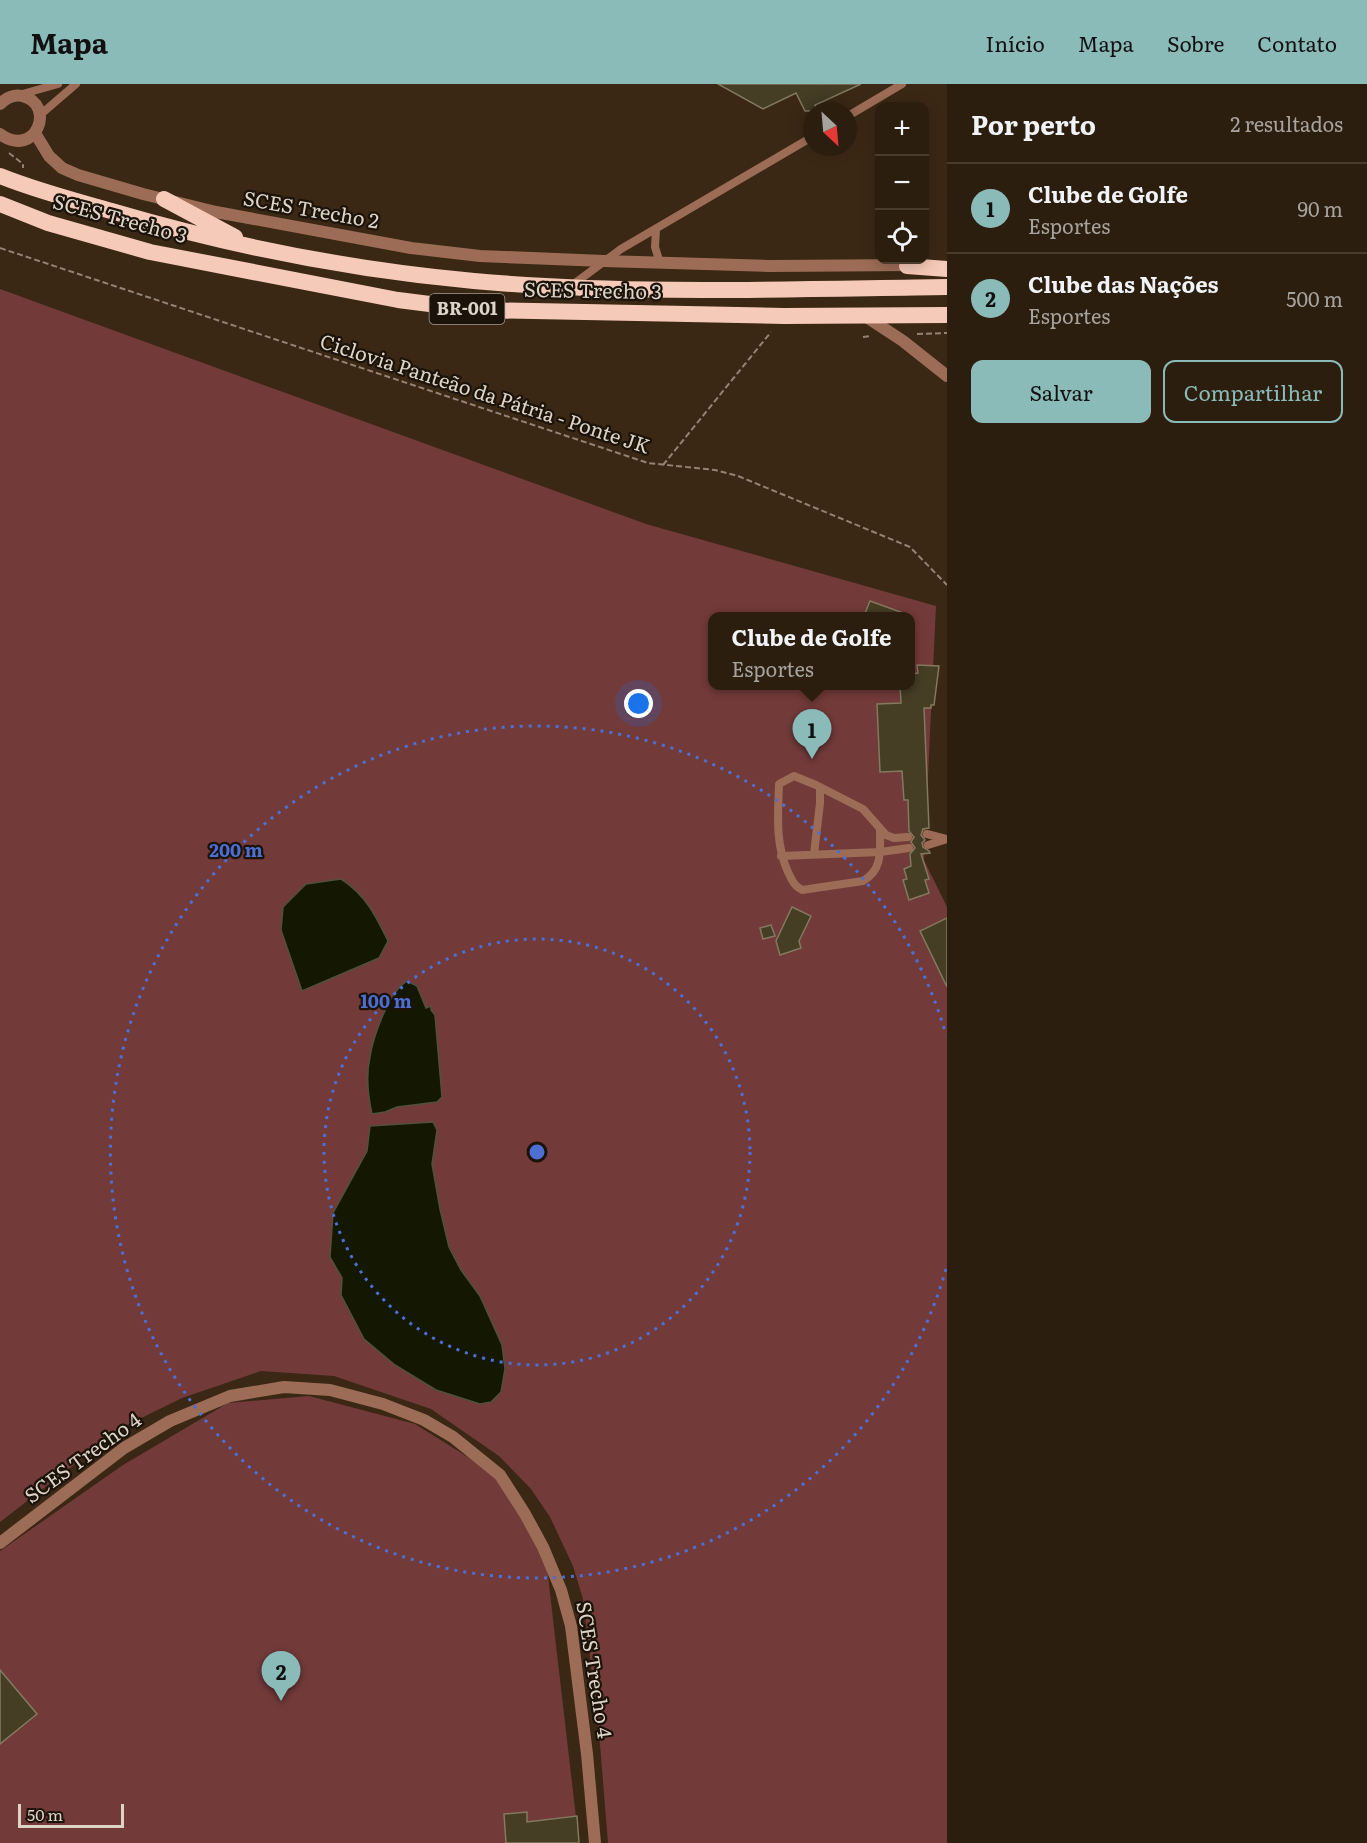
<!DOCTYPE html>
<html lang="pt">
<meta charset="utf-8">
<style>
:root{--surface:#2c1e0f;--page:#342718;--text:#f1f3f6;--muted:#a6a29e;--line:#483c2f;--accent:#8bbbb9}
body{margin:0;font-family:Literata,serif;background:var(--page);color:var(--text)}
.controls{position:absolute;right:18px;top:18px;display:grid;overflow:hidden;border-radius:12px;box-shadow:0 3px 15px #0003}
.controls button{width:54px;height:54px;display:grid;place-items:center;padding:0;border:0;border-bottom:2px solid var(--line);background:var(--surface);color:var(--text);font:30px sans-serif}
.compass{position:absolute;left:803px;top:18px;width:54px;height:54px;border-radius:50%;background:var(--surface);box-shadow:0 3px 15px #0003;rotate:154deg}
.scale{position:absolute;left:18px;bottom:15px;width:106px;box-sizing:border-box;padding-left:6px;border:3px solid #ded3c7;border-top:0;font-size:16px;line-height:21px;white-space:nowrap;color:#ded3c7;-webkit-text-stroke:4px #1b130a;paint-order:stroke}
.you{position:absolute;left:639px;top:620px;width:21px;height:21px;margin:-15px;border:4px solid #fff;border-radius:50%;background:#1a73e8;box-shadow:0 0 0 9px #1a73e833}
.badge{display:grid;place-items:center;width:39px;height:39px;border-radius:50%;background:var(--accent);color:#111;font-size:20px;font-weight:700}
.pin{position:absolute;translate:-50% -50px;filter:drop-shadow(0 2px 3px #0008)}
.pin::after{content:'';position:absolute;top:32px;width:21px;height:18px;background:inherit;clip-path:polygon(0 0,100% 0,50% 100%)}
.popup{position:absolute;left:708px;top:528px;width:207px;height:78px;box-sizing:border-box;display:grid;place-content:center;border-radius:12px;background:var(--surface);filter:drop-shadow(0 2px 4px #0005);font-size:20px;white-space:nowrap;color:var(--muted)}
.popup b{font-size:22px;color:var(--text)}
.popup::after{content:'';position:absolute;left:50%;top:100%;margin-left:-12px;border:12px solid transparent;border-top-color:var(--surface)}
.list{margin:0;padding:0;list-style:none}
h2{display:flex;justify-content:space-between;align-items:center;height:78px;margin:0;padding:0 24px;font-size:26px}
h2 small{font-size:20px;font-weight:400;color:var(--muted)}
.list li{display:grid;grid-template-columns:39px 1fr auto;gap:18px;align-items:center;box-sizing:border-box;height:90px;padding:0 24px;border-top:2px solid var(--line)}
.list b{display:block;font-size:22px;white-space:nowrap}
.list p{margin:0;font-size:20px;white-space:nowrap;color:var(--muted)}
.list em{font-size:20px;font-style:normal;color:var(--muted)}
.actions{display:flex;gap:12px;padding:18px 24px}
.actions a{flex:1;padding:14px 0;border:2px solid var(--accent);border-radius:12px;text-align:center;font-size:21px;color:var(--accent)}
.actions .main{background:var(--accent);color:#111}
.icon{flex:none;width:33px;height:33px;fill:none;stroke:currentColor;stroke-width:2;stroke-linecap:round;stroke-linejoin:round}
.map{position:relative;flex:none;width:947px;height:1759px;overflow:hidden}
header{display:flex;align-items:center;gap:36px;box-sizing:border-box;height:84px;padding:0 30px;background:var(--accent);color:#111}
header strong{font-size:28px}
nav{display:flex;gap:33px;margin-inline-start:auto;font-size:21px}
main{display:flex}
aside{flex:1;background:var(--surface)}
.map>svg:first-child{display:block}
.green{fill:#733a3a;fill-rule:evenodd}
.water{fill:#141803;stroke:#51503e;stroke-width:1.5}
.building{fill:#453d24;stroke:#827a5e;stroke-width:1.5}
.lines{fill:none;stroke-linecap:round;stroke-linejoin:round}
.path{stroke:#928374;stroke-width:2;stroke-dasharray:6 3;stroke-linecap:butt}
.service{stroke:#9d6c56;stroke-width:8}
.minor{stroke:#9d6c56;stroke-width:12}
.tertiary{stroke:#9d6c56;stroke-width:12}
.trunk{stroke:#f6cab8;stroke-width:16}
.ring{fill:none;stroke:#4d6fd4;stroke-width:3;stroke-dasharray:3 6}
.labels{text-anchor:middle;stroke-width:4.5;stroke-linejoin:round;paint-order:stroke}
.shield{fill:#1b130a;stroke:#a4998e;stroke-width:1.5}
.shield-label{font-size:18px;font-weight:bold;fill:#ded3c7}
.street-label{font-size:20px;fill:#ded3c7;stroke:#1b130a}
.centre{fill:#4d6fd4;stroke:#1b130a;stroke-width:3}
.ring-label{font-size:18px;text-anchor:middle;font-weight:bold;fill:#4d6fd4;stroke:#1b130a;stroke-width:4.5;stroke-linejoin:round;paint-order:stroke}
</style>
<header>
<strong>Mapa</strong>
<nav><a>Início</a><a>Mapa</a><a>Sobre</a><a>Contato</a></nav>
</header>
<main>
<div class="map">
<svg width="947" height="1759" viewBox="0 0 947 1759">
<rect width="100%" height="100%" fill="#3a2814"/>
<path class="green" d="M0,205L646,440L936,522L924,776L947,823V1759H608L599,1648L583,1515L573,1482L550,1433L531,1405L499,1372L431,1325L334,1292L261,1287L182,1314L123,1343L0,1438ZM713,532H911V602H713Z
M309,1312L415,1340L498,1392L546,1475L579,1759H0V1467L123,1381L228,1319Z"/>
<path class="water" d="M341,795C365,810 376,832 388,857L379,874L302,907L281,846L283,823L306,800Z
M407,897L417,902L426,924L431,922V926L435,931L442,1013L437,1018L397,1023L385,1028L372,1030C368,1012 366,990 370,973C373,953 389,907 407,897Z
M433,1038L437,1046L432,1080L440,1125L449,1163L461,1186L480,1212L502,1261L505,1285L501,1308L491,1318L480,1320L436,1306L395,1281L364,1255L341,1211L342,1194L330,1173L333,1129L367,1067L370,1042Z"/>
<path class="building" d="M718,0H861L815,21L818,27H805L796,9L763,25Z
M870,517L909,531V532H864Z
M917,581L939,582L934,621H931V624H924L929,744L923,745L921,751L925,756L922,759L923,763L929,767L930,769L921,770L929,795L925,796L929,809L909,816L903,796L907,795L904,785L911,782L910,770L915,764L911,758L914,753L909,747L908,716H904L902,687L880,688L877,620L901,619L900,602H911V590L918,589Z
M792,823L811,832L799,857L801,864L780,871L776,857Z
M947,834V903L920,847Z
M771,841L775,852L763,855L760,844Z
M0,1586L37,1630L0,1660Z
M527,1728V1738L577,1732L579,1759H506L504,1730Z"/>
<g class="lines">
<path class="path" d="M9,69L23,80V84
M0,164L648,379L715,386L738,392L910,463L947,501
M917,250L947,249
M863,253L872,252
M663,381L771,248"/>
<path class="service" d="M19,11L58,0
M40,31L76,0
M848,32L902,0
M656,145L655,163L660,179
M571,202L621,165L812,53
M880,746C880,766 883,786 863,797L802,806C794,802 792,796 788,788C775,759 778,731 779,700L794,692L816,701L863,725L886,751L894,754L908,753
M927,750L947,755
M928,761L947,755
M814,770L820,719V703
M781,772L880,768L909,764"/>
<path class="minor" d="M0,1459L124,1364L170,1337L230,1312L284,1303L330,1306L383,1320L424,1336L453,1353L500,1391L525,1430L543,1463L561,1506L571,1542L587,1670L595,1759"/>
<path class="tertiary" d="M0,20C6,14 13,10 22,12C57,20 36,76 0,50
M35,49L49,72L62,84L78,91L143,110L216,128L411,164L480,172L604,177L769,182L915,181
M865,232L903,257L947,292"/>
<path class="trunk" d="M0,92C37,107 76,117 115,128C231,162 353,186 474,197C631,211 790,205 947,203
M164,115L235,153
M0,120L48,139L150,168L398,216L477,226L784,232L947,231
M907,182L947,185"/>
</g>
<g class="ring">
<circle cx="537" cy="1068" r="213"/>
<path d="M946 1185A426 426 0 1 1 946 951"/>
</g>
<g class="labels">
<rect class="shield" x="429.5" y="210" width="75" height="30" rx="4.5"/>
<g class="shield-label">
<text x="467" y="231">BR-001</text>
</g>
<g class="street-label">
<text transform="translate(311 126) rotate(10)" y="7">SCES Trecho 2</text>
<text transform="translate(120 135) rotate(15)" y="7">SCES Trecho 3</text>
<text transform="translate(593 207) rotate(1)" y="7">SCES Trecho 3</text>
<text transform="translate(485 310) rotate(18)" y="7">Ciclovia Panteão da Pátria - Ponte JK</text>
<text transform="translate(83 1374) rotate(-36)" y="7">SCES Trecho 4</text>
<text transform="translate(594 1586) rotate(81)" y="7">SCES Trecho 4</text>
</g>
</g>
<circle cx="537" cy="1068" r="9" class="centre"/>
<g class="ring-label">
<text x="236" y="773">200 m</text>
<text x="386" y="924">100 m</text>
</g>
</svg>
<div class="controls">
<button>+</button>
<button>−</button>
<button><svg class="icon" aria-label="locate" viewBox="0 0 24 24"><circle cx="12" cy="12" r="6"/><path d="M12 2v4M12 18v4M2 12h4M18 12h4"/></svg></button>
</div>
<svg class="compass" viewBox="-18 -18 36 36"><path d="M0-13l5 13h-10z" fill="#e53935"/><path d="M0 13l5-13h-10z" fill="#a6a29e"/></svg>
<div class="scale">50 m</div>
<div class="you"></div>
<div class="pin badge" style="left:812px;top:675px">1</div>
<div class="popup"><b>Clube de Golfe</b>Esportes</div>
<div class="pin badge" style="left:281px;top:1617px">2</div>
</div>
<aside>
<h2>Por perto<small>2 resultados</small></h2>
<ul class="list">
<li><span class="badge">1</span><div><b>Clube de Golfe</b><p>Esportes</p></div><em>90 m</em></li>
<li><span class="badge">2</span><div><b>Clube das Nações</b><p>Esportes</p></div><em>500 m</em></li>
</ul>
<div class="actions"><a class="main">Salvar</a><a>Compartilhar</a></div>
</aside>
</main>
